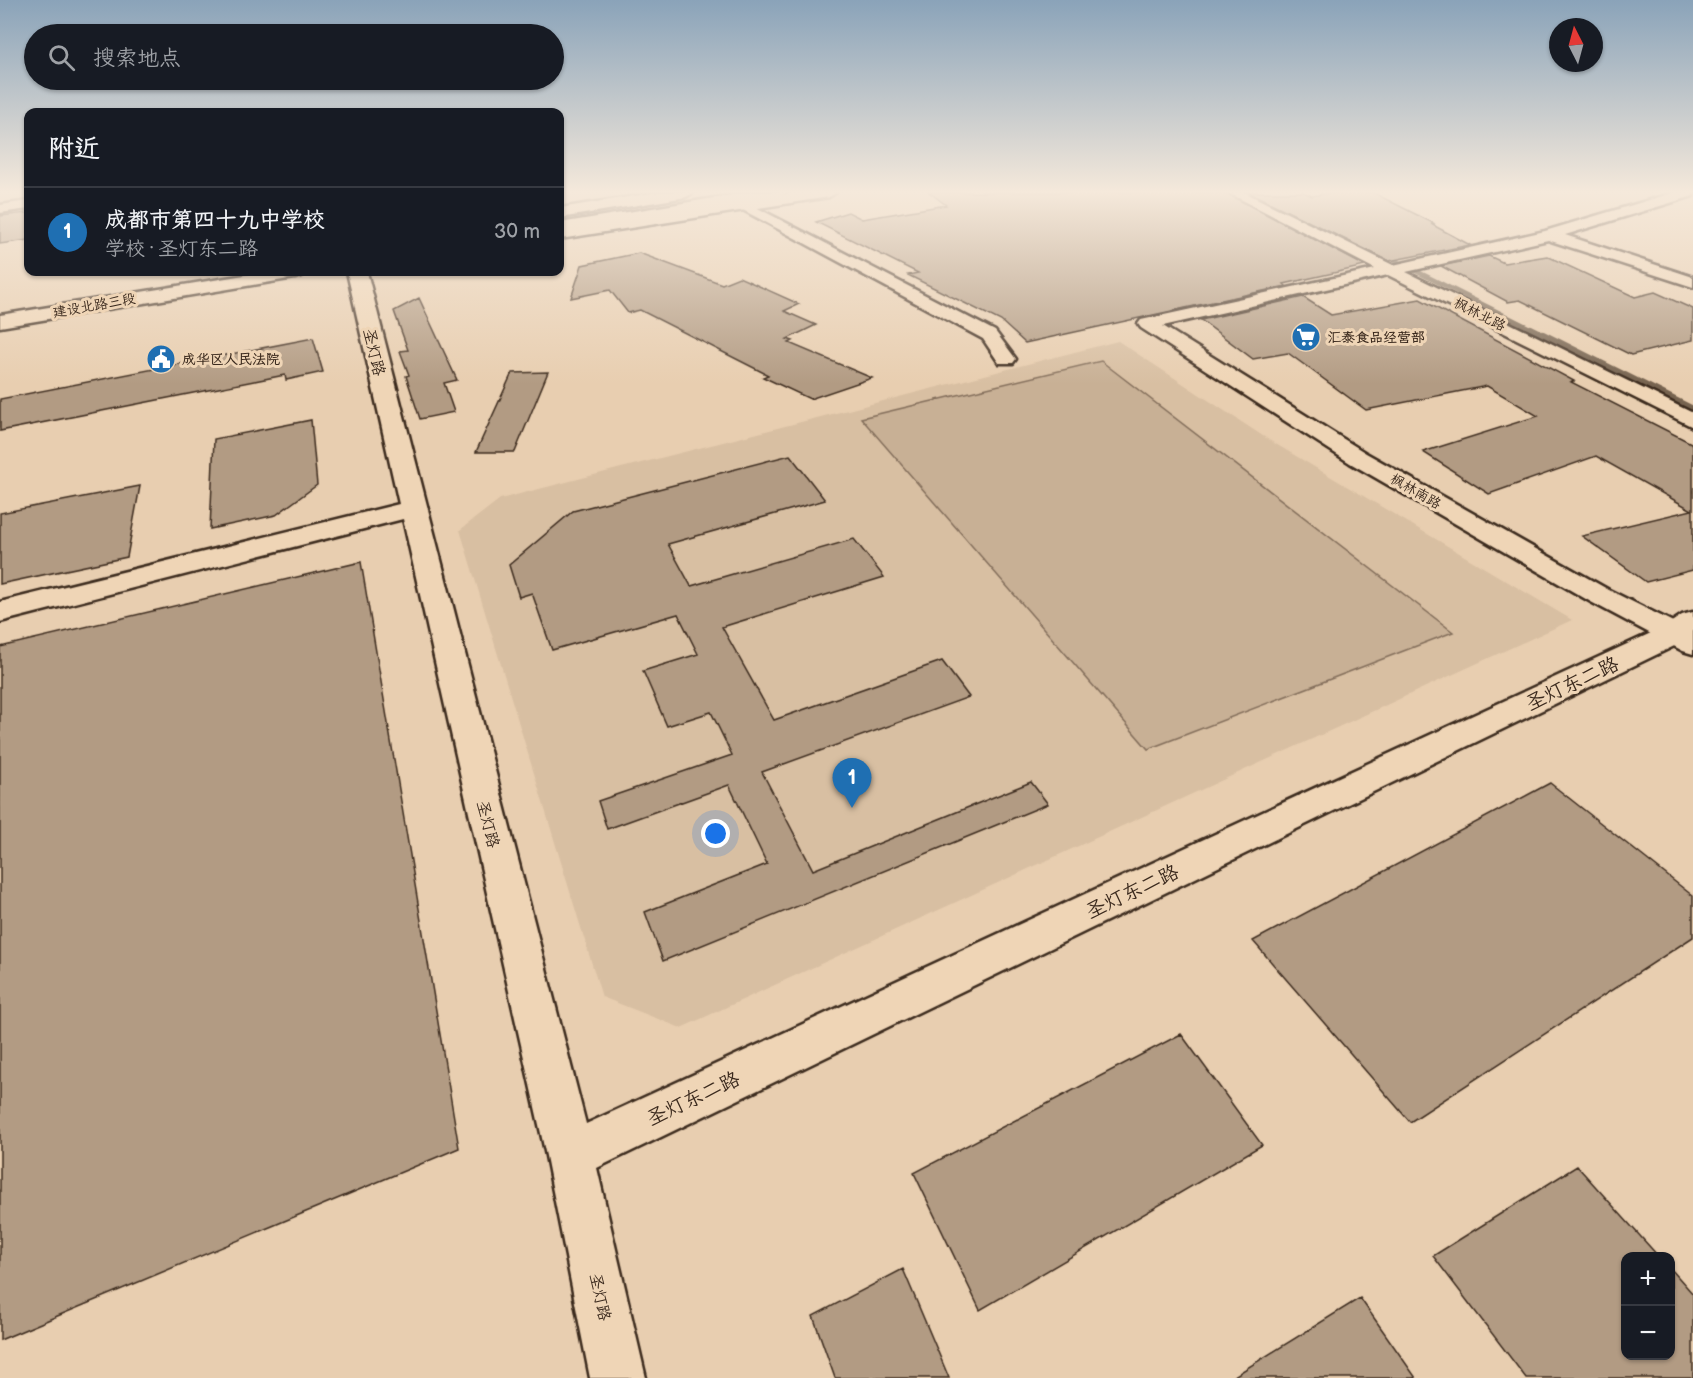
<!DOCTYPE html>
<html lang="zh">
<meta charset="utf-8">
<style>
:root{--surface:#171b24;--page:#242831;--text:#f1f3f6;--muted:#9ea1a6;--line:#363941;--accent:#1f6fb2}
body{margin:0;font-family:"Balsamiq Sans","LXGW WenKai TC",sans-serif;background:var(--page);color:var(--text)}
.controls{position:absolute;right:18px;bottom:18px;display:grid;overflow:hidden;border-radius:12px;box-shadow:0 2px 4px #0004}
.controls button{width:54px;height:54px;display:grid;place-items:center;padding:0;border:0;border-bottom:2px solid var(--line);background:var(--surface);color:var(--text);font:30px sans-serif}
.compass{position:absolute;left:1549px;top:18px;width:54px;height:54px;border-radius:50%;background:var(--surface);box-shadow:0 2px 4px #0004;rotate:354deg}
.you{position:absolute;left:716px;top:834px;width:21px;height:21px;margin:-15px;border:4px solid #fff;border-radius:50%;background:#1a73e8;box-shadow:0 0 0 9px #1a73e833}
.badge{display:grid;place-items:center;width:39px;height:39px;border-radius:50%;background:var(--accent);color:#fff;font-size:20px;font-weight:700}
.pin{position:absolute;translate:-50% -50px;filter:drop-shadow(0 2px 3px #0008)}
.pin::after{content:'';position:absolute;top:32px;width:21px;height:18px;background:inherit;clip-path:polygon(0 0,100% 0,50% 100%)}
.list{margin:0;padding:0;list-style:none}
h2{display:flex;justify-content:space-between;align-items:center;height:78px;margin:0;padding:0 24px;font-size:26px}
h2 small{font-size:20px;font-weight:400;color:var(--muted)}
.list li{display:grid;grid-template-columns:39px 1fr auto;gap:18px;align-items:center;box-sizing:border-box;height:90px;padding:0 24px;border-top:2px solid var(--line)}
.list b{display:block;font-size:22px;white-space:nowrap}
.list p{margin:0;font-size:20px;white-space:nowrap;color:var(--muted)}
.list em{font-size:20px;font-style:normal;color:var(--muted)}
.icon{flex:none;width:33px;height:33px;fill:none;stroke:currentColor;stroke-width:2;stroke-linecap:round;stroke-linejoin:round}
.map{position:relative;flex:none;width:1693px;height:1378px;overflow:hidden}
.search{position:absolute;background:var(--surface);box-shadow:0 2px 4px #0004;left:24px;top:24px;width:540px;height:66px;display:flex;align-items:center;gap:15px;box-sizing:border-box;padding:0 21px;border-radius:33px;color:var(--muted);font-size:22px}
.panel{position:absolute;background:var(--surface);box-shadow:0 2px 4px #0004;left:24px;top:108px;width:540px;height:168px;border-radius:12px}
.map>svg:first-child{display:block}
.built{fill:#d8bfa2}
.green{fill:#c8b095;stroke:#826d5a;stroke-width:1.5}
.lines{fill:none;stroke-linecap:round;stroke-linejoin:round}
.stream-far1{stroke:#766350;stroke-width:4.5}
.stream{stroke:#766350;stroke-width:6}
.building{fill:#b29b83;stroke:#3b2a1e;stroke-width:1.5}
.street-casing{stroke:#3b2a1e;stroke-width:5}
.secondary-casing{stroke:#3b2a1e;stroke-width:5}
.primary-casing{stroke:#3b2a1e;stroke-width:5}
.street{fill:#efd5b6;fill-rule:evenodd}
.secondary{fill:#efd5b6;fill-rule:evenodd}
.primary{fill:#efd5b6;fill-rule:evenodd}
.labels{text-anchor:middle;stroke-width:6;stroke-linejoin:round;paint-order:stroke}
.far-street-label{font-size:14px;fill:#3b2a1e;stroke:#efd5b6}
.far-poi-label{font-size:14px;font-weight:bold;fill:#3b2a1e;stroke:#efd5b6;text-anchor:start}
.street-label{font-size:16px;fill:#3b2a1e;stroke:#efd5b6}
.near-street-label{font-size:20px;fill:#3b2a1e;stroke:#efd5b6}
</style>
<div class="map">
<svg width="1693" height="1378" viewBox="0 0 1693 1378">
<rect width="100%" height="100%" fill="#e8ceb0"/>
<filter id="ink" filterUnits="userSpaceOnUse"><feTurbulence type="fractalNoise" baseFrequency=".0167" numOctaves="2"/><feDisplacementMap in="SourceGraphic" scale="12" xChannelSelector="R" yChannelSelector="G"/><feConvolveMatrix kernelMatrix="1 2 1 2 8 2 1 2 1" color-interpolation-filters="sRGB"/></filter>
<g filter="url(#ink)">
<path class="built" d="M1118,341L1269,440L1572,620L681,1028L602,997L460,530L500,499Z"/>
<path class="green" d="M1101,361L1453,632L1148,749L861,418Z"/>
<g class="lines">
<path class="stream-far1" d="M1386,256L1534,330"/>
<path class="stream" d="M1531,328L1693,409"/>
</g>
<path class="building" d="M929,192H1225L1365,266L1284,284L1286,286L1025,343L1001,321L908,275L918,273L816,222L848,212L862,219L946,205Z
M1248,192H1303L1312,196L1336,192H1372L1435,224H1431L1470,245L1389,261Z
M28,213V240L0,244V216Z
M639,253L722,284L739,277L799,304L784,311L816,325L787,339L793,341L789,343L872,378L810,399L763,377L768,375L640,310L628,313L610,290L571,298L582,265Z
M1489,256L1504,263L1547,256L1635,297L1655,292L1693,309V340L1631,355L1520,300L1508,302L1441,266Z
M1303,297L1331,315L1420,299L1574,381L1571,382L1693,444V570L1646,582L1582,536L1692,510L1596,456L1489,494L1423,452L1538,416L1487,386L1366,410L1288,353L1253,359L1201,320Z
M419,298L457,380L444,383L454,412L420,419L406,376L409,375L400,351L408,350L394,311Z
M313,338L323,372L286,380L285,375L0,431V399Z
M548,372L515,452H476L512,373Z
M311,420L317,485L276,515L210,529L214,439Z
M790,455L825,500L668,544L691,586L854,539L884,577L722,627L774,720L942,661L969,697L762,772L813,870L1031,782L1048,804L663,961L645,912L767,864L729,785L607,829L598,801L732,755L711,712L667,726L643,671L698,654L678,614L552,650L532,593L519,597L509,565L573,511Z
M140,486L127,557L0,584V513Z
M361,562L459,1148L0,1340V647Z
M1550,783L1693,896V937L1410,1122L1253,941Z
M1181,1034L1262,1145L980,1310L914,1173Z
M1577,1166L1659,1257H1626V1356H1671V1269L1693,1294V1378H1526L1433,1256Z
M903,1269L949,1378H835L813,1316Z
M1360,1298L1416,1378H1231Z"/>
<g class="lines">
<g class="street-casing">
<path id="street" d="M1227,192H1244L1393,265L1545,231L1676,192H1693V196L1565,235L1693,277V287L1548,240L1406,272L1693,413V427L1388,275L1163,326L1366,453L1609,590L1693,632V654L1683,651L1591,602L1350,463L1141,328L1138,324L1141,320L1375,269Z
M28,201V209L0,213V205Z
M746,202L995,331L1016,359L1013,363H999L983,339L741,209L739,206L741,203Z"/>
</g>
<g class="secondary-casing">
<path id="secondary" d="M659,192H694L686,197L560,218V208Z
M800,192H837L829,197L560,239V229Z
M347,272H367L586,1124L1664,627L1682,615L1693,612V637L597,1168L646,1378H590L546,1156L403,519L0,622V602L399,504Z"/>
</g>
<g class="primary-casing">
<path id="primary" d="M751,192H787L779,197L560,233V223Z
M263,272H305L302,276L295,278L0,327V315Z"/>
</g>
<use href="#street" class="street"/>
<use href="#secondary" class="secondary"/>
<use href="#primary" class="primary"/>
</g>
</g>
<linearGradient id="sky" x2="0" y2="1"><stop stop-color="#8aa3b9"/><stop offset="0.5" stop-color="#f5e9db"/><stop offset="1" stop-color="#f5e9db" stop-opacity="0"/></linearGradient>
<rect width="1693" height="384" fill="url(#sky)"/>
<defs>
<g id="supermarket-disc" transform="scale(1.5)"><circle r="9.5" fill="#1f6fb2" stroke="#efd5b6"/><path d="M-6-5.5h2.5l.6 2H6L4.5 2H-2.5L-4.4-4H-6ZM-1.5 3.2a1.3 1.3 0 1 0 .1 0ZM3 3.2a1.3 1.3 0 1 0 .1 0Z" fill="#fff"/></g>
<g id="civic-disc" transform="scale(1.5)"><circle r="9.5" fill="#1f6fb2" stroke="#efd5b6"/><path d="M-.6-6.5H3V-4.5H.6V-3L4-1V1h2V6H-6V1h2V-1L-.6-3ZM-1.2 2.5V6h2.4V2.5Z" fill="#fff"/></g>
</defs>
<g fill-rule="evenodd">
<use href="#supermarket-disc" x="1306" y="337"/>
<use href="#civic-disc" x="161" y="359"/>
</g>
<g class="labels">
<g class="far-street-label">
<text transform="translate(94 305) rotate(-10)" y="5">建设北路三段</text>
<text transform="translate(1480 314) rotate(27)" y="5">枫林北路</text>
<text transform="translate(1416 491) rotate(30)" y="5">枫林南路</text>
</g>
<g class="far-poi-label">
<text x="1327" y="342">汇泰食品经营部</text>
<text x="182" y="364">成华区人民法院</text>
</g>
<g class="street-label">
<text transform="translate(375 352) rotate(77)" y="6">圣灯路</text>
<text transform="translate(489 824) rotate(76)" y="6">圣灯路</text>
<text transform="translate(601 1297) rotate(78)" y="6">圣灯路</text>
</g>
<g class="near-street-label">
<text transform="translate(1572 683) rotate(-25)" y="7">圣灯东二路</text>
<text transform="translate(1132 891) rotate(-25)" y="7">圣灯东二路</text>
<text transform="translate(693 1098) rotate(-25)" y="7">圣灯东二路</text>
</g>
</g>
</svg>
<div class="controls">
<button>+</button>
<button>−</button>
</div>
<svg class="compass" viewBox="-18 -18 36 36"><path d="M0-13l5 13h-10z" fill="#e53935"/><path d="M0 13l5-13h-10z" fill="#9ea1a6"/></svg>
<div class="you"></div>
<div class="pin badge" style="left:852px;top:808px">1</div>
<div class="search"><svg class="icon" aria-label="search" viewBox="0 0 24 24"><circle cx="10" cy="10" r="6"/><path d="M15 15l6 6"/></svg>搜索地点</div>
<section class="panel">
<h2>附近<small></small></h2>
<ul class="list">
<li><span class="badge">1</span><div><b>成都市第四十九中学校</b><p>学校 · 圣灯东二路</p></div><em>30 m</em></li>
</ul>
</section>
</div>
